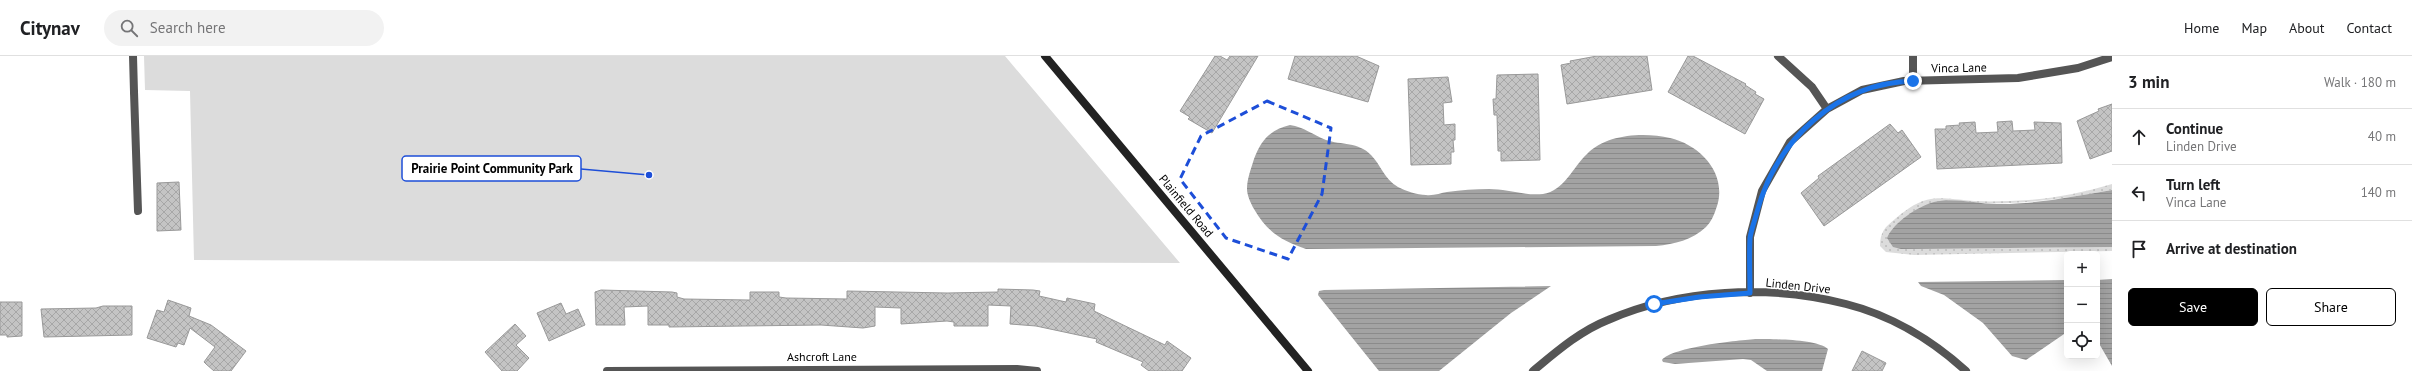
<!DOCTYPE html>
<meta charset="utf-8">
<style>
:root{--surface:#fff;--page:#f2f2f2;--text:#202124;--muted:#757577;--line:#e0e0e0;--accent:#000}
body{margin:0;font-family:"PT Sans",sans-serif;background:var(--page);color:var(--text)}
.controls{position:absolute;right:12px;bottom:12px;display:grid;overflow:hidden;border-radius:6px;box-shadow:0 4px 16px #0002}
.controls button{width:36px;height:36px;display:grid;place-items:center;padding:0;border:0;border-bottom:1px solid var(--line);background:var(--surface);color:var(--text);font:20px sans-serif}
.stop{position:absolute;width:12px;height:12px;margin:-9px;border:3px solid #1a73e8;border-radius:50%;background:#fff}
.stop.end{background:#1a73e8;border-color:#fff;box-shadow:0 1px 4px #0008}
.list{margin:0;padding:0;list-style:none}
h2{display:flex;justify-content:space-between;align-items:center;height:52px;margin:0;padding:0 16px;font-size:17px}
h2 small{font-size:13px;font-weight:400;color:var(--muted)}
.list li{display:grid;grid-template-columns:26px 1fr auto;gap:12px;align-items:center;box-sizing:border-box;height:56px;padding:0 16px;border-top:1px solid var(--line)}
.list b{display:block;font-size:15px;white-space:nowrap}
.list p{margin:0;font-size:13px;white-space:nowrap;color:var(--muted)}
.list em{font-size:13px;font-style:normal;color:var(--muted)}
.actions{display:flex;gap:8px;padding:12px 16px}
.actions a{flex:1;padding:9px 0;border:1px solid var(--accent);border-radius:6px;text-align:center;font-size:14px;color:var(--accent)}
.actions .main{background:var(--accent);color:#fff}
.icon{flex:none;width:22px;height:22px;fill:none;stroke:currentColor;stroke-width:2;stroke-linecap:round;stroke-linejoin:round}
.map{position:relative;flex:none;width:2112px;height:315px;overflow:hidden}
header{display:flex;align-items:center;gap:24px;box-sizing:border-box;height:56px;padding:0 20px;background:var(--surface);border-bottom:1px solid var(--line)}
header strong{font-size:19px}
nav{display:flex;gap:22px;margin-inline-start:auto;font-size:14px}
.search{width:280px;height:36px;background:var(--page);display:flex;align-items:center;gap:10px;box-sizing:border-box;padding:0 14px;border-radius:22px;color:var(--muted);font-size:15px}
main{display:flex}
aside{flex:1;background:var(--surface)}
.map>svg:first-child{display:block}
.grass{fill:url(#grass-dots)}
.park{fill:#dcdcdc}
.water{fill:url(#water-rules)}
.building{fill:url(#building-cross-hatch);stroke:#999}
.lines{fill:none;stroke-linecap:round;stroke-linejoin:round}
.lane{stroke:#555;stroke-width:8}
.street{stroke:#555;stroke-width:8}
.secondary{stroke:#222;stroke-width:8}
.route{stroke:#1a73e8;stroke-width:5}
.marked{fill:none;stroke:#1d4ed8;stroke-width:3;stroke-dasharray:8 5;stroke-linejoin:round}
.labels{text-anchor:middle;stroke-width:3;stroke-linejoin:round;paint-order:stroke}
.street-label{font-size:12px;fill:#000;stroke:#fff}
.leader{fill:none;stroke:#1d4ed8;stroke-width:1.5}
.callout-dot{fill:#1d4ed8;stroke:#fff;stroke-width:1.5}
.callout{fill:#fff;stroke:#1d4ed8;stroke-width:1.5}
.callout-label{font-size:13px;text-anchor:middle;font-weight:bold;fill:#000}
</style>
<header>
<strong>Citynav</strong>
<div class="search"><svg class="icon" aria-label="search" viewBox="0 0 24 24"><circle cx="10" cy="10" r="6"/><path d="M15 15l6 6"/></svg>Search here</div>
<nav><a>Home</a><a>Map</a><a>About</a><a>Contact</a></nav>
</header>
<main>
<div class="map">
<svg width="2112" height="315" viewBox="0 0 2112 315">
<defs>
<pattern id="grass-dots" width="8" height="8" patternUnits="userSpaceOnUse"><rect width="8" height="8" fill="#dcdcdc"/><path d="M2 2h.1M6 6h.1" fill="none" stroke="#bbb" stroke-width="1.8" stroke-linecap="round"/></pattern>
<pattern id="water-rules" width="6" height="5" patternUnits="userSpaceOnUse"><rect width="6" height="5" fill="#a3a3a3"/><path d="M0 2.5h6" fill="none" stroke="#8b8b8b"/></pattern>
<pattern id="building-cross-hatch" width="8" height="8" patternUnits="userSpaceOnUse"><rect width="8" height="8" fill="#c4c4c4"/><path d="M0 0l8 8M0 8l8-8" fill="none" stroke="#a7a7a7"/></pattern>
</defs>
<rect width="100%" height="100%" fill="#fff"/>
<path class="grass" d="M2112,128V134C2057,144 2004,152 1948,144L1901,193L2112,191V195L1914,199L1886,196L1880,190C1880,176 1885,171 1895,163C1927,136 1936,142 1974,145C1992,146 2011,145 2029,144C2057,142 2085,136 2112,128Z"/>
<path class="park" d="M144,0H1005L1180,207L194,204L190,35L145,34Z"/>
<path class="water" d="M1290,69C1304,71 1313,79 1326,84C1341,89 1359,86 1371,99C1381,109 1384,123 1398,131C1406,135 1417,139 1426,139C1433,140 1441,137 1447,136C1461,134 1475,133 1489,133C1507,133 1526,140 1543,138C1564,135 1573,111 1587,98C1606,78 1644,76 1670,82C1701,89 1729,119 1716,153C1714,159 1711,166 1706,171C1692,184 1675,188 1656,190L1306,193C1282,185 1267,176 1254,153C1251,148 1247,139 1247,133C1247,123 1251,113 1254,103C1261,84 1270,74 1290,69Z
M2112,134V191L1901,193L1893,191L1887,182C1894,166 1917,151 1934,146C1955,141 1979,149 2001,148C2038,148 2075,140 2112,134Z
M2112,223V310L2097,284V224Z
M2067,224V276L2026,304L2012,300L1983,267L1944,239L1921,230L1918,226Z
M1551,230L1511,257L1439,315H1379L1318,239L1319,235L1324,234Z
M1757,283C1772,283 1817,283 1828,293L1822,315H1767L1751,304L1743,303L1675,308L1663,306L1662,304C1672,291 1739,284 1757,283Z"/>
<path class="building" d="M1215,0H1220L1227,4L1230,0H1258L1212,77L1188,63L1190,61L1180,55Z
M1295,0H1356L1379,10L1368,46L1288,23Z
M1597,0H1647L1652,34L1567,48L1561,9L1571,7L1570,5Z
M1688,0H1693L1746,28L1745,29L1756,36L1755,38L1764,43L1745,78L1668,36Z
M1538,18L1540,104L1501,105V95H1498L1497,59H1494L1493,43H1496L1497,19Z
M1448,21L1452,46L1443,47L1444,69L1455,68V84H1453L1454,96H1451V108L1411,109L1408,23Z
M2112,48V95L2090,103L2077,65L2099,55L2098,53Z
M2012,65L2013,75L2035,74L2034,66L2061,67L2062,107L1937,113L1935,73H1946V70L1960,69L1959,67L1975,66L1976,77L1998,76L1997,66Z
M1890,68L1898,77L1902,74L1921,101L1824,170L1801,137L1819,122L1818,120Z
M179,126L181,174L157,175V127Z
M998,233L1033,234L1040,235L1039,240L1066,246L1067,242L1095,248L1094,255L1165,289L1167,285L1191,302L1182,315H1149L1141,309L1143,306L1096,286L1097,283L1036,270L1010,268L1011,250L988,249V270H954V266L947,265L901,268V252L875,251V270L863,272L821,269L669,271V269H648V250L624,251L625,269H596L595,236L601,234L672,236L677,237V241L684,243L750,244V236H779V241L786,242L847,243V235L947,237L998,236Z
M168,244L191,252L189,260L211,269L246,295L231,315H214L206,308L204,306L215,291L190,272L184,289L178,287L176,291L147,282L157,254L164,256Z
M0,246H22V280L7,281V279H0Z
M561,247L566,258L578,253L585,269L549,285L537,257Z
M103,250H132V279L44,281L41,253L96,252Z
M515,268L526,280L516,289L529,302L517,315H502L485,296Z
M1862,295L1886,307L1882,315H1852Z"/>
<g class="lines">
<path class="lane" d="M1913,0V25
M134,36L138,155"/>
<path class="street" d="M133,0L134,36
M1778,0L1812,31L1827,53
M1750,237V181L1762,135L1790,86L1827,53L1862,34L1904,25L2018,22L2078,12L2112,1
M607,315L1017,313L1037,315
M1533,315C1556,296 1580,275 1608,264C1679,233 1770,228 1846,248C1890,259 1932,284 1966,315"/>
<path class="secondary" d="M1045,0L1308,315"/>
</g>
<g class="lines">
<path class="route" d="M1654,248L1699,241L1750,237C1750,219 1749,200 1750,182C1751,174 1755,164 1757,156C1776,84 1837,27 1913,25"/>
</g>
<path class="marked" d="M1267,45L1331,72L1322,138L1288,203L1226,182L1180,123L1201,80Z"/>
<g class="labels">
<g class="street-label">
<text transform="translate(1959 12) rotate(-1)" y="4">Vinca Lane</text>
<text transform="translate(1186 150) rotate(50)" y="4">Plainfield Road</text>
<text transform="translate(1798 230) rotate(6)" y="4">Linden Drive</text>
<text x="822" y="305">Ashcroft Lane</text>
</g>
</g>
<path class="leader" d="M649 119L581 113"/>
<circle class="callout-dot" cx="649" cy="119" r="4"/>
<rect class="callout" x="402" y="100" width="179" height="25" rx="4"/>
<g class="callout-label">
<text x="492" y="117">Prairie Point Community Park</text>
</g>
</svg>
<div class="controls">
<button>+</button>
<button>−</button>
<button><svg class="icon" aria-label="locate" viewBox="0 0 24 24"><circle cx="12" cy="12" r="6"/><path d="M12 2v4M12 18v4M2 12h4M18 12h4"/></svg></button>
</div>
<div class="stop" style="left:1654px;top:248px"></div>
<div class="stop end" style="left:1913px;top:25px"></div>
</div>
<aside>
<h2>3 min<small>Walk · 180 m</small></h2>
<ul class="list">
<li><svg class="icon" aria-label="ahead" viewBox="0 0 24 24"><path d="M12 20V5M6 11l6-6 6 6"/></svg><div><b>Continue</b><p>Linden Drive</p></div><em>40 m</em></li>
<li><svg class="icon" aria-label="left" viewBox="0 0 24 24"><path d="M17 20v-9H6M10 6l-5 5 5 5"/></svg><div><b>Turn left</b><p>Vinca Lane</p></div><em>140 m</em></li>
<li><svg class="icon" aria-label="arrive" viewBox="0 0 24 24"><path d="M6 21V4h12l-3 4 3 4H6"/></svg><div><b>Arrive at destination</b></div></li>
</ul>
<div class="actions"><a class="main">Save</a><a>Share</a></div>
</aside>
</main>
